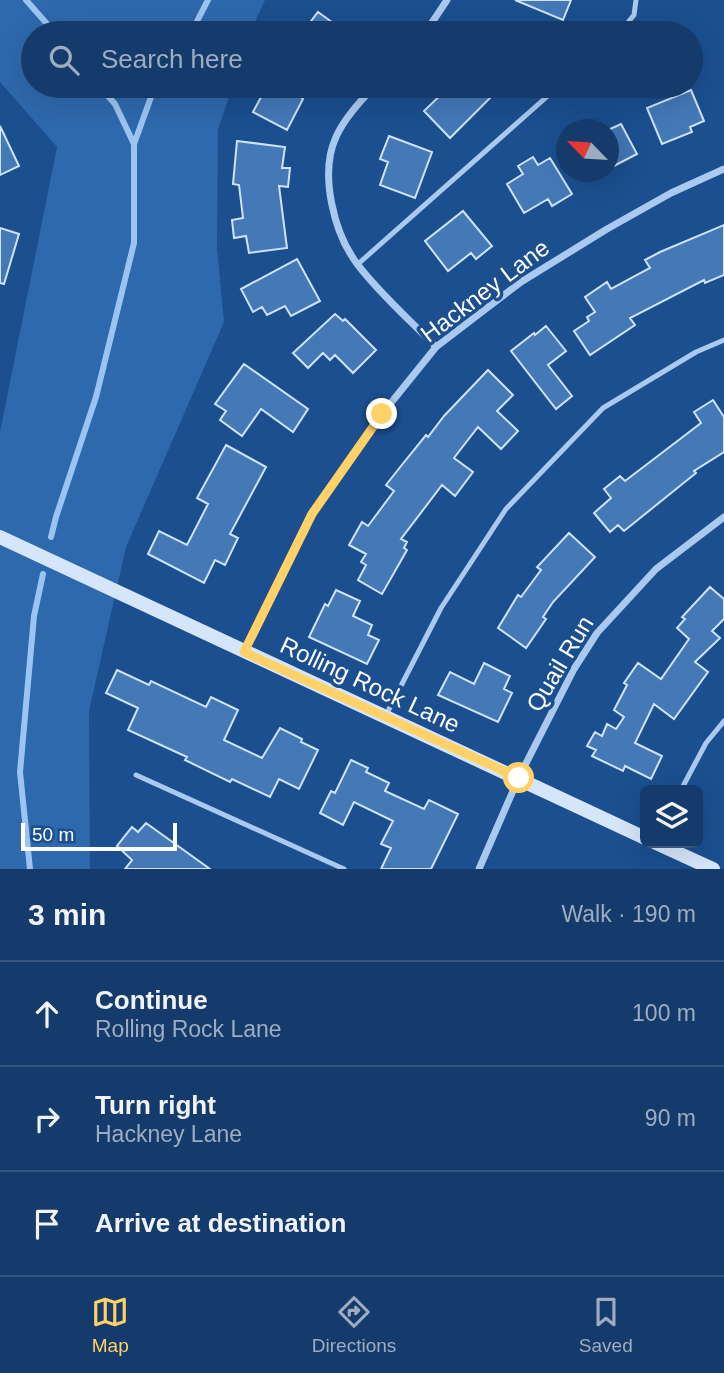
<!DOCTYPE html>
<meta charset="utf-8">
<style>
:root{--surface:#143b6b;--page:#214673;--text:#f1f3f6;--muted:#9dadc1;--line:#33557e;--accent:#ffd166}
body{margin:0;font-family:Arial,sans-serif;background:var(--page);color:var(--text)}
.controls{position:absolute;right:21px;bottom:21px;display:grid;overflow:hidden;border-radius:10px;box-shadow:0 7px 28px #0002}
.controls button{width:63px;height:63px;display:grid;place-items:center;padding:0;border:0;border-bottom:2px solid var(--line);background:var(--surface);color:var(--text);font:35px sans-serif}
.compass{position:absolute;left:556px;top:119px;width:63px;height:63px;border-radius:50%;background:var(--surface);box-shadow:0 7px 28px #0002;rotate:295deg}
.scale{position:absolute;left:21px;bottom:18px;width:156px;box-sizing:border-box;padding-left:7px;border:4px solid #fff;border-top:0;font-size:19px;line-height:24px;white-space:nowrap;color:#fff;-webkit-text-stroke:5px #1b4f8f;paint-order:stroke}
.stop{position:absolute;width:21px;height:21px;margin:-16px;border:5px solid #ffd166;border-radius:50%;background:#fff}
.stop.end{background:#ffd166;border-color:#fff;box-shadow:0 2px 7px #0008}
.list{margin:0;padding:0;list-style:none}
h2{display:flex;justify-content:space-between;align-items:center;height:91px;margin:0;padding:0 28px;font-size:30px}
h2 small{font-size:23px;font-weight:400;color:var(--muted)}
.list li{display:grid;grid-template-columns:46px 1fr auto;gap:21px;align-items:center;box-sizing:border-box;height:105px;padding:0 28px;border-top:2px solid var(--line)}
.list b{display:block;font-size:26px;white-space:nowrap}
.list p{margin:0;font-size:23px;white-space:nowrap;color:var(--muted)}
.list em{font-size:23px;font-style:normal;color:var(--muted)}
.icon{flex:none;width:38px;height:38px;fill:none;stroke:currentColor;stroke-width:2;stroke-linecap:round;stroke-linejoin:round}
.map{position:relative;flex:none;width:724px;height:869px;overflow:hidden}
.search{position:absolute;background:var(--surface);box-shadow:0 7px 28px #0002;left:21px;right:21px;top:21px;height:77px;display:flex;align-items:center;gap:18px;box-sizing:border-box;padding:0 24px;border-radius:38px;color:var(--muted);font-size:26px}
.sheet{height:406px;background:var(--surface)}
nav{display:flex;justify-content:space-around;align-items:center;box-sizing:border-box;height:98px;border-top:2px solid var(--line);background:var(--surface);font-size:19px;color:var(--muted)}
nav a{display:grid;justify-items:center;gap:4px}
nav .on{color:var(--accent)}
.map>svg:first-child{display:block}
.green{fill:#2e69ad}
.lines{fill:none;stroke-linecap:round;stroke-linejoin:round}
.stream{stroke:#9cc4f0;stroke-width:6}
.building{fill:#4478b7;stroke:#cfe3fa;stroke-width:2}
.lane{stroke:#a9c9ee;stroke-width:5}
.street{stroke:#a9c9ee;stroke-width:7}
.secondary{stroke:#d6e6fa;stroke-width:14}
.route{stroke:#ffd166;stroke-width:9}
.labels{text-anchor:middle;stroke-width:7;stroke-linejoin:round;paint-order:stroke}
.street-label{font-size:24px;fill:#fff;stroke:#1b4f8f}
</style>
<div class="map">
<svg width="724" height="869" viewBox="0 0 724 869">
<rect width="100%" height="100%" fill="#1b4f8f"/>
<path class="green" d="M0,0H265L250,33H33V86H233L218,129L217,248L224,322L126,547L89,711L90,869H0V432L57,147L0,82Z"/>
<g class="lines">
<path class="stream" d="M26,0L55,33
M191,33L208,0
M134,144L155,86
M51,537L56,517L96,397L134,243V144L115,104L99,86
M30,869L20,772L34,616L43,574"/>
</g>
<path class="building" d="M515,0H571L563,20Z
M318,12L347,33H302Z
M267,86H306L301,97L303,99L287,130L253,112Z
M450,86H502L450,138L424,111Z
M691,90L704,121L690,127L692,132L662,144L647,108Z
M621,124L637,154L608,169V130Z
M0,126L19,166L0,175Z
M389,136L432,152L415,198L380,185L388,162L380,159Z
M237,141L285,147L282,168H290L288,187L279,186L287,248L249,253L246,236L234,238L232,220L243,218L239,185L233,184Z
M533,157L538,165L550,158L572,194L552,206L548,199L524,213L507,184L523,174L518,166Z
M463,211L492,246L476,259L471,253L448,271L425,241Z
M724,225V275L705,283L704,280L630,318L635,325L590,355L574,331L589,321L587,317L595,312L585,297L607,282L611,289L650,268L645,260L660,252Z
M0,228L19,234L4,284L0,283Z
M297,259L320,301L291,316L285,306L267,315L262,307L253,312L241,289Z
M335,314L343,321L345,319L376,350L353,373L335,355L330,360L323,353L308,368L293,353Z
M546,326L566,351L548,365L572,396L556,409L511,351L534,333L535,335Z
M244,364L308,409L293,432L261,409L242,436L220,420L226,411L215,404Z
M488,370L513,395L497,411L518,431L501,449L478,427L454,458L473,472L455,496L442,485L401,539L407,542L404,548L407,550L382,594L358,580L366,565L361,562L366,554L349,545L362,522L368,526L394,491L386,485L401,466L426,435L428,437L444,416Z
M713,400L724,417V452L694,471L696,473L624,531L618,525L610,532L594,513L611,498L604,489L620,476L625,481L701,423L694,412Z
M226,445L266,467L230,534L238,538L225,565L215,560L204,583L148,554L159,531L187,545L208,504L197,498Z
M569,533L595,557L553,602L543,617L546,619L526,648L498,628L518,595L521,597L541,570L537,567Z
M710,587L724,599V619L712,631L720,638L695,662L708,672L674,719L654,704L635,743L662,756L651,779L625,766L623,771L592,756L596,750L587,746L595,732L602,736L607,724L616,729L624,717L614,710L627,685L624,683L638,663L661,679L689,639L677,628L685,619L682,617Z
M336,590L360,601L353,616L372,625L368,635L379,640L367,664L309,637L325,604L328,606Z
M484,663L510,676L504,689L512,693L498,722L438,695L450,672L474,684Z
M117,670L149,685L151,681L206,707L211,697L238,710L224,740L262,758L280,728L302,739L301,742L318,750L299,789L279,779L270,797L232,779L230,782L185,760L187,757L128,730L138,708L106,693Z
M351,760L368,768L366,772L389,783L385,791L424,809L429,800L458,814L431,869H381L391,848L381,844L393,821L354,802L343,825L320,813L331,791L335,793Z
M146,823L210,869H125L132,860L117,846L132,827L138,832Z"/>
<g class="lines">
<path class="lane" d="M619,33L634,15L636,0
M358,264L559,86
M386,715L441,608L506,509L603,408L696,352L724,340
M136,775L344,869
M681,790L706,743L724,721"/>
<path class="street" d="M425,33L447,0
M375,86C361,100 344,119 336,137C319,174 334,234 358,265C379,293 411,321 436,347
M244,652L311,514L382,414L436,347L521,282L607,229L671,193L724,169
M479,869L519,777L574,669L597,633L656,569L724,517"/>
<path class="secondary" d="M0,537L645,838
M656,843L713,869"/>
</g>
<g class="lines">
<path class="route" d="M382,414L312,514L244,652L519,778"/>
</g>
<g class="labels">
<g class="street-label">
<text transform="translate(485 291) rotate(-37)" y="8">Hackney Lane</text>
<text transform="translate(560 664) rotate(-59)" y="8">Quail Run</text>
<text transform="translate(370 685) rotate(25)" y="8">Rolling Rock Lane</text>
</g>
</g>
</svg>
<div class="controls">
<button><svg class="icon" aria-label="layers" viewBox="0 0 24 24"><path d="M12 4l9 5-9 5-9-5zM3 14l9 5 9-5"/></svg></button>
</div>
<svg class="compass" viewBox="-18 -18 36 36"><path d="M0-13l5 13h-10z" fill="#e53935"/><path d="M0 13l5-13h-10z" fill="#9dadc1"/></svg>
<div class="scale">50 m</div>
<div class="stop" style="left:519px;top:778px"></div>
<div class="stop end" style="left:382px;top:414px"></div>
<div class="search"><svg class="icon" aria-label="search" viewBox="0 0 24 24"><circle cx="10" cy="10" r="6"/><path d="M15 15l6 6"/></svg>Search here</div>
</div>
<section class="sheet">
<h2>3 min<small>Walk · 190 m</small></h2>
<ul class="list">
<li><svg class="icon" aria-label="ahead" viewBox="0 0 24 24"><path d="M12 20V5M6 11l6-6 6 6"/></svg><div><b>Continue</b><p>Rolling Rock Lane</p></div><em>100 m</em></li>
<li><svg class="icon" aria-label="right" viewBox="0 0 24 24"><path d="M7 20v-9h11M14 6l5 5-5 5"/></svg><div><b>Turn right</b><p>Hackney Lane</p></div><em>90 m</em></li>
<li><svg class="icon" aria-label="arrive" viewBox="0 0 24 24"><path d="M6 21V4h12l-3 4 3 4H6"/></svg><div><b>Arrive at destination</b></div></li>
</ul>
</section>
<nav>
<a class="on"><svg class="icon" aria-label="map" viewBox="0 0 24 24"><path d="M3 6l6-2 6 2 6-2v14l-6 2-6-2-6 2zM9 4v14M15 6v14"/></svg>Map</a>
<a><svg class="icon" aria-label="directions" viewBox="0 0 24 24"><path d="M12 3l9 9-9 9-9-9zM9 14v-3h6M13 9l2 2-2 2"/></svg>Directions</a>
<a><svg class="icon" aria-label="saved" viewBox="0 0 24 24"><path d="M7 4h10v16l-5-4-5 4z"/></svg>Saved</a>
</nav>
